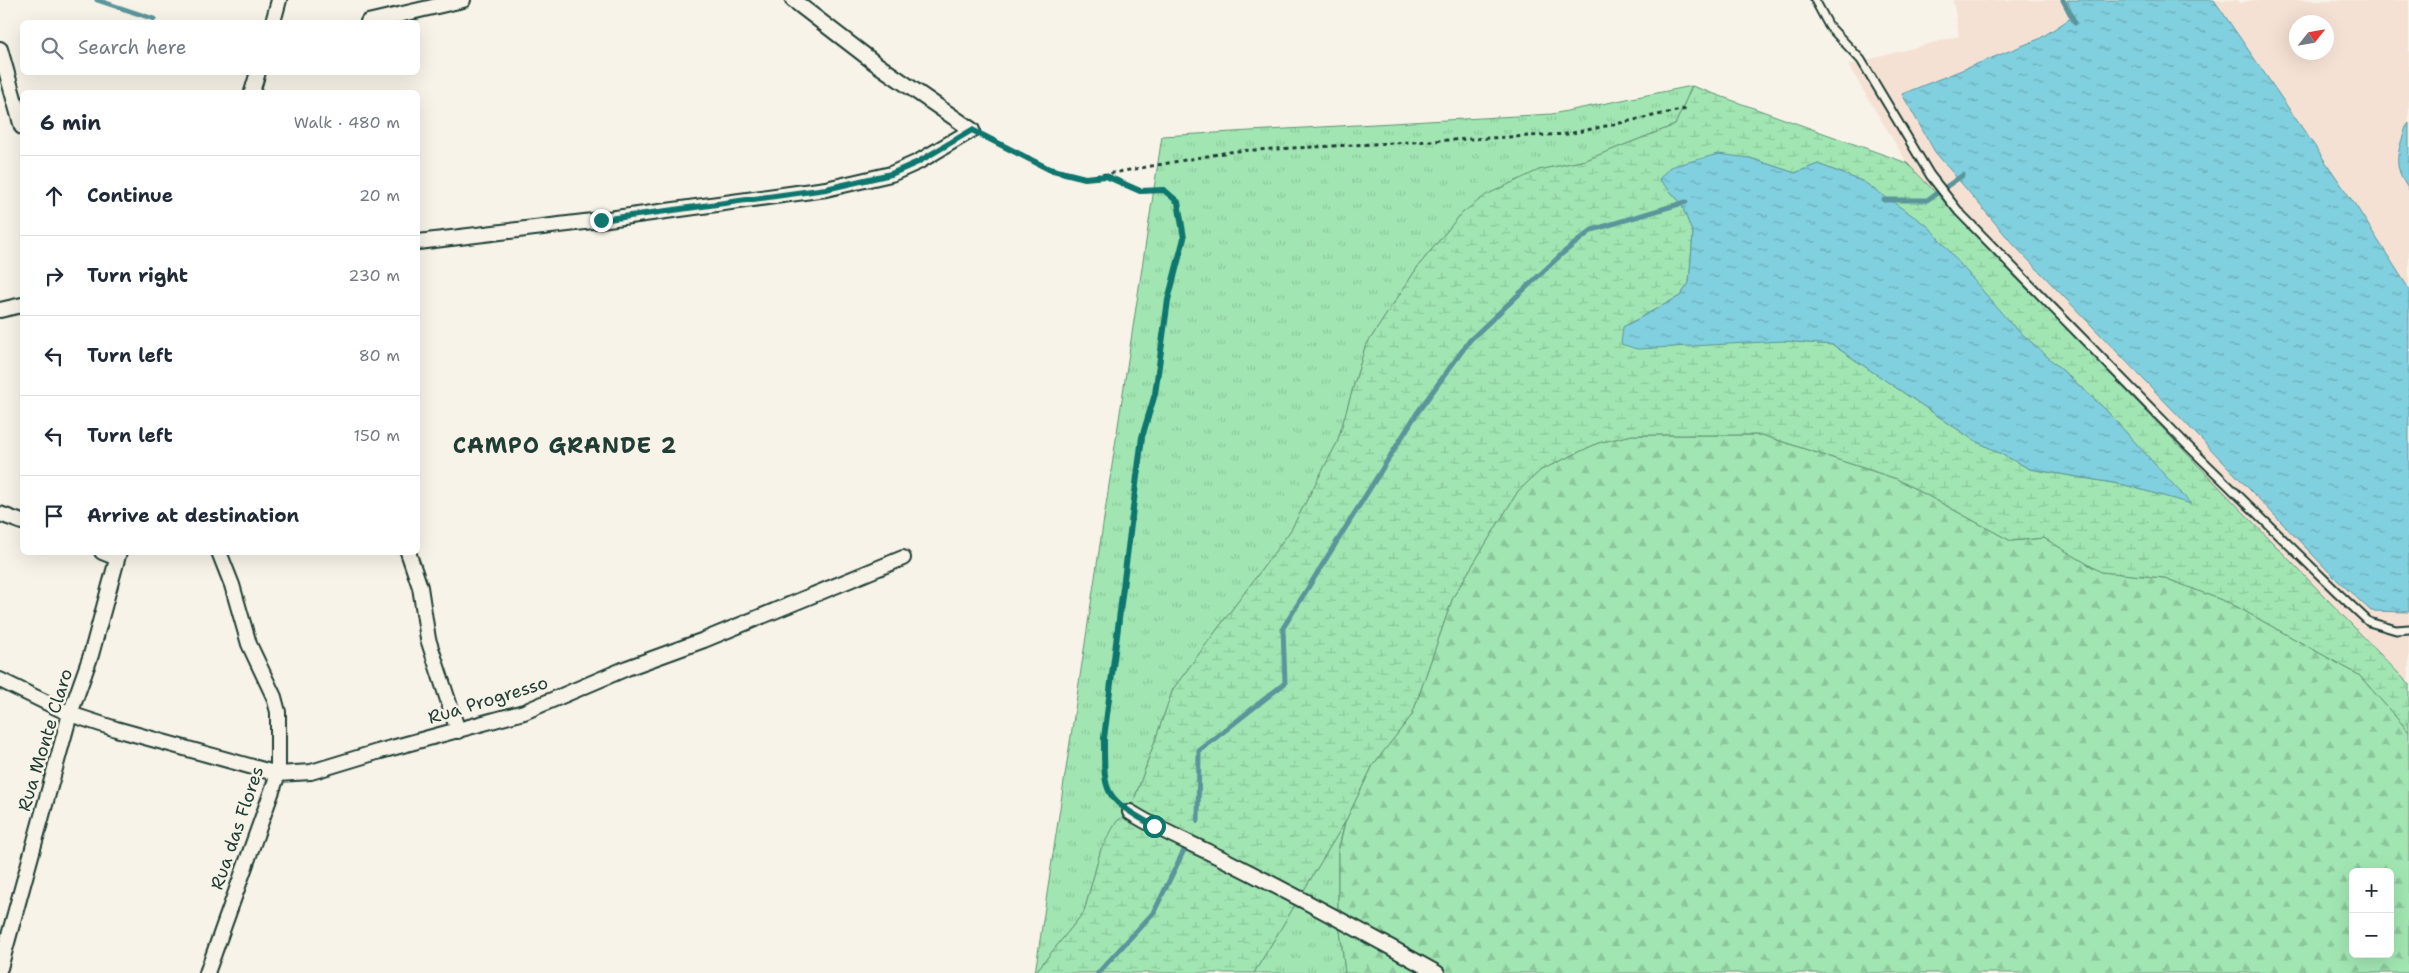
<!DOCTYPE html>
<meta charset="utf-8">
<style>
:root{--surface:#fff;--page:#f2f2f3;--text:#1f2937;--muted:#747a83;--line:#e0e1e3}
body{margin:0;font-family:"Shantell Sans",sans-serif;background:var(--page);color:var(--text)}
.controls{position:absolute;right:15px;bottom:15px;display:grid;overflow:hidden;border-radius:8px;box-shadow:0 5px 20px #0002}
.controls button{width:45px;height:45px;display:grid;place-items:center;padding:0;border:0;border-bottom:1px solid var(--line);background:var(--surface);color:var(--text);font:25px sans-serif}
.compass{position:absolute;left:2289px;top:15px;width:45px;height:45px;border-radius:50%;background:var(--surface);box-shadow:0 5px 20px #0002;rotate:59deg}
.stop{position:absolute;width:15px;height:15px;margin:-11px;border:4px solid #0f766e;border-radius:50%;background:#fff}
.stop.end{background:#0f766e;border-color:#fff;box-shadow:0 1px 5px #0008}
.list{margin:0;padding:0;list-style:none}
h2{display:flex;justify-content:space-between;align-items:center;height:65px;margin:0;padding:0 20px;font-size:21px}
h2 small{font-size:16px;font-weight:400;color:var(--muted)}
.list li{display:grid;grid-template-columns:32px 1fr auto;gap:15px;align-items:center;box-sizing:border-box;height:80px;padding:0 20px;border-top:1px solid var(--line)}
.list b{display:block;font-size:19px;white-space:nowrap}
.list em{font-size:16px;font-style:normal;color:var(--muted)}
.icon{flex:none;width:28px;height:28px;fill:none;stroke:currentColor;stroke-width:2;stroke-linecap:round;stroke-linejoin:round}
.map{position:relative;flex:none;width:2409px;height:973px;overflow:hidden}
.search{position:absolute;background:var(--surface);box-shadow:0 5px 20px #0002;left:20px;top:20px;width:400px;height:55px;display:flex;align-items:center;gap:12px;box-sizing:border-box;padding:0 18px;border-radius:8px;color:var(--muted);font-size:19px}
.panel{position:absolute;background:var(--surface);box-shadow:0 5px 20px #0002;left:20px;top:90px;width:400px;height:465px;border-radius:8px}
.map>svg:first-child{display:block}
.built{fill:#f5e1d4;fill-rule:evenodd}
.grass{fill:url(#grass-tufts);stroke:#609273}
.forest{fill:url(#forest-firs);stroke:#609273;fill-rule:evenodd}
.wetland{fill:url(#wetland-marsh);stroke:#609273;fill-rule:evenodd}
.water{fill:url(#water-ripples);stroke:#5a959b}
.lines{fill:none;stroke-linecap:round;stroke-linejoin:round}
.stream{stroke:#5a959b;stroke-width:5}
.service-casing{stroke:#1f3d34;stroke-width:11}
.minor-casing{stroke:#1f3d34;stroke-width:18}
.path{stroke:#1f3d34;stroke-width:3;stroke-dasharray:4 4;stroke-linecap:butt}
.service{stroke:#f7f3e8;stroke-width:7}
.minor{stroke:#f7f3e8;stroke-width:14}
.route{stroke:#0f766e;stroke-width:6}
.labels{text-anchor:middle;stroke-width:5;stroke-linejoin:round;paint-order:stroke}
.street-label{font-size:18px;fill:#1f3d34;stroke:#f7f3e8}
.district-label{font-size:22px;font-weight:bold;letter-spacing:1px;fill:#1f3d34;stroke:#f7f3e8}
</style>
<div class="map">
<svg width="2409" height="973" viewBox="0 0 2409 973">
<defs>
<pattern id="grass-tufts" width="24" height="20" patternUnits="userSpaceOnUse" patternTransform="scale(1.25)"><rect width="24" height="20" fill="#a1e6b2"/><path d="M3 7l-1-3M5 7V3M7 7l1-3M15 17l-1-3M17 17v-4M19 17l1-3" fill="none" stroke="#8ac69a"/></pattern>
<pattern id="forest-firs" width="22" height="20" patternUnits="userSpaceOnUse" patternTransform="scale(1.25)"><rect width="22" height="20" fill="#a1e6b2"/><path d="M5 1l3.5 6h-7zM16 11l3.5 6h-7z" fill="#8ac69a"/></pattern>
<pattern id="wetland-marsh" width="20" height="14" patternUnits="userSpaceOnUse" patternTransform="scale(1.25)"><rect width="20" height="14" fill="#a1e6b2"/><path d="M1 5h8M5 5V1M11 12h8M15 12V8" fill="none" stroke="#8ac69a"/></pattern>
<pattern id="water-ripples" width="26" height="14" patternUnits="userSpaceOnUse" patternTransform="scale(1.25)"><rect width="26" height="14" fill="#81d0df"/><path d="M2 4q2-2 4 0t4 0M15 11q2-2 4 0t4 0" fill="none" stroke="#69aab6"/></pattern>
</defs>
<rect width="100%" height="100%" fill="#f7f3e8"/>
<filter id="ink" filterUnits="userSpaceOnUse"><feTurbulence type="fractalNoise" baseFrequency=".02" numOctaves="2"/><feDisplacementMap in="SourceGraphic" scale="10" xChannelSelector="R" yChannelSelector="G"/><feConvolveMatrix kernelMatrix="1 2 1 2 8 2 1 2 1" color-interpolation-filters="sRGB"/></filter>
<g filter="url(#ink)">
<path class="built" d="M1953,0H2237L2239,3L2254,0H2409V684L1907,163L1848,65L1959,36ZM2296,22H2326V52H2296Z"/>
<path class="grass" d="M1692,86L1675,125L1586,160L1539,170L1461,214L1419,265L1365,347L1337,443L1291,530L1173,689L1130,812L1101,849L1084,912L1035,973L1162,136L1552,114Z
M1345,822L1338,852V913L1345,973H1254Z"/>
<path class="forest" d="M1632,435H1762L1897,479L2011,541L2044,538L2101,572L2165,578L2232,604L2359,675L2409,732V973H1345L1338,913V852L1345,822L1373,765L1412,715L1453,597L1518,491L1541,470L1598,443ZM2353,872H2390V954H2353Z"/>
<path class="wetland" d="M1692,86L1907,163L2405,680L2409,684V732L2359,675L2232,604L2165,578L2101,572L2044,538L2011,541L1897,479L1762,435H1632L1598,443L1541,470L1518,491L1453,597L1412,715L1373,765L1345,822L1254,973H1035L1084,912L1101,849L1117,821L1130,812L1173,689L1291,530L1337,443L1365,347L1419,265L1461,214L1486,195L1539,170L1586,160L1675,125ZM1750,158L1795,173L1818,164L1864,182L2010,323L2104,408L2189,503L2125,485L2030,469L1972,439L1833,345L1623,327L1680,296L1689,283L1693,234L1681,203L1659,179Z"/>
<path class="water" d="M2067,0H2214L2358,209L2409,289V612L2371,611L2335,578L2012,243L1935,152L1902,94L2039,39L2074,16Z
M2409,123V190C2392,164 2397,155 2406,127Z
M1718,154L1750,158L1795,173L1818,164L1864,182L1929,227L2010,323L2104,408L2191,504L2125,485L2030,469L1972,439L1833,345L1783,341L1637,349L1621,344L1623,327L1680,296L1689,283L1693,234L1681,203L1659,179L1670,167Z"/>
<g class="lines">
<path class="stream" d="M97,0L154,19
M2063,0L2075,23
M1884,200H1927L1963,175
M1198,821L1199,751L1285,683L1283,628L1417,413L1470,340L1563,253L1592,230L1686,202
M1098,973L1154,912L1186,846"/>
<g class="service-casing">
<path id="service" d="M1815,0L1829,26L1861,60L1930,175L1959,212L2186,444L2338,593L2369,622L2396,630L2409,629"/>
</g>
<g class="minor-casing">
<path id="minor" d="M273,22L279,0
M368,22L463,0
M0,49L22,127
M252,92L258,72
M418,242L601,220L826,189L891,174L918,162L972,130L875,63L793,0
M0,310L22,305
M0,514L22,522
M102,552L117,558
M408,552L420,587L428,639L458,731
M0,680L70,714L116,729L278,774L311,772L377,752L524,712L627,668L704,640L903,558
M1130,812C1160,831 1193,844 1225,860C1296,896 1367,934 1437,973
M0,968L70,714L91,655L119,552
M207,973L278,774V712L274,697L249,644L232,585L219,552"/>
</g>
<path class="path" d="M984,136L1049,169L1085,178L1235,151L1568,134L1686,109
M1107,176L1140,191L1164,190L1178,202L1184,238L1168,300L1155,394L1142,437L1104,738C1104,762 1100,788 1119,804"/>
<use href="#service" class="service"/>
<use href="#minor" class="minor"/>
</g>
</g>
<g class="lines" filter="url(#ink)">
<path class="route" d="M601,220L826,189L891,174L918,162L972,130L1049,169L1085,178L1106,176L1140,191L1164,190L1178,202L1184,238L1168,300L1155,394L1142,437L1104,738C1104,795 1103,797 1154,826"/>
</g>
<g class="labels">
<g class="street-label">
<text transform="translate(488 700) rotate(-17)" y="6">Rua Progresso</text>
<text transform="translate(45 740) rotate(-73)" y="6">Rua Monte Claro</text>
<text transform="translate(237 828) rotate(-71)" y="6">Rua das Flores</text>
</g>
<g class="district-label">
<text x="565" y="453">CAMPO GRANDE 2</text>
</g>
</g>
</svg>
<div class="controls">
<button>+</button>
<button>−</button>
</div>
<svg class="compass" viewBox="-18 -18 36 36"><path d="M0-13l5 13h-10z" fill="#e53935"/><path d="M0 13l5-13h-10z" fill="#747a83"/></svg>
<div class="stop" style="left:1154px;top:826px"></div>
<div class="stop end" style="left:601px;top:220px"></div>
<div class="search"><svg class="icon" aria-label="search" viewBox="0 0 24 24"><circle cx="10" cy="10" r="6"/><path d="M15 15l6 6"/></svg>Search here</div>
<section class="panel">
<h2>6 min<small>Walk · 480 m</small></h2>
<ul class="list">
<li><svg class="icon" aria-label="ahead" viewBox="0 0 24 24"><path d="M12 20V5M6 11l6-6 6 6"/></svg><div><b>Continue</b></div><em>20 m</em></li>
<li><svg class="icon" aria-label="right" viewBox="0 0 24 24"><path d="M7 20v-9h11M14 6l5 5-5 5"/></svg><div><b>Turn right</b></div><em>230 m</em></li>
<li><svg class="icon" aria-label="left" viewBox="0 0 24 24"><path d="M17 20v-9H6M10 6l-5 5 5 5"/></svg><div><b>Turn left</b></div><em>80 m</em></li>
<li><svg class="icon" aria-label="left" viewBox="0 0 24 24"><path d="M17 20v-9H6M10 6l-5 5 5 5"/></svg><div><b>Turn left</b></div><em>150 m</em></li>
<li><svg class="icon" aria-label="arrive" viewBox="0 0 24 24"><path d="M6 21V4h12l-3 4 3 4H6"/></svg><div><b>Arrive at destination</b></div></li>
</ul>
</section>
</div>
